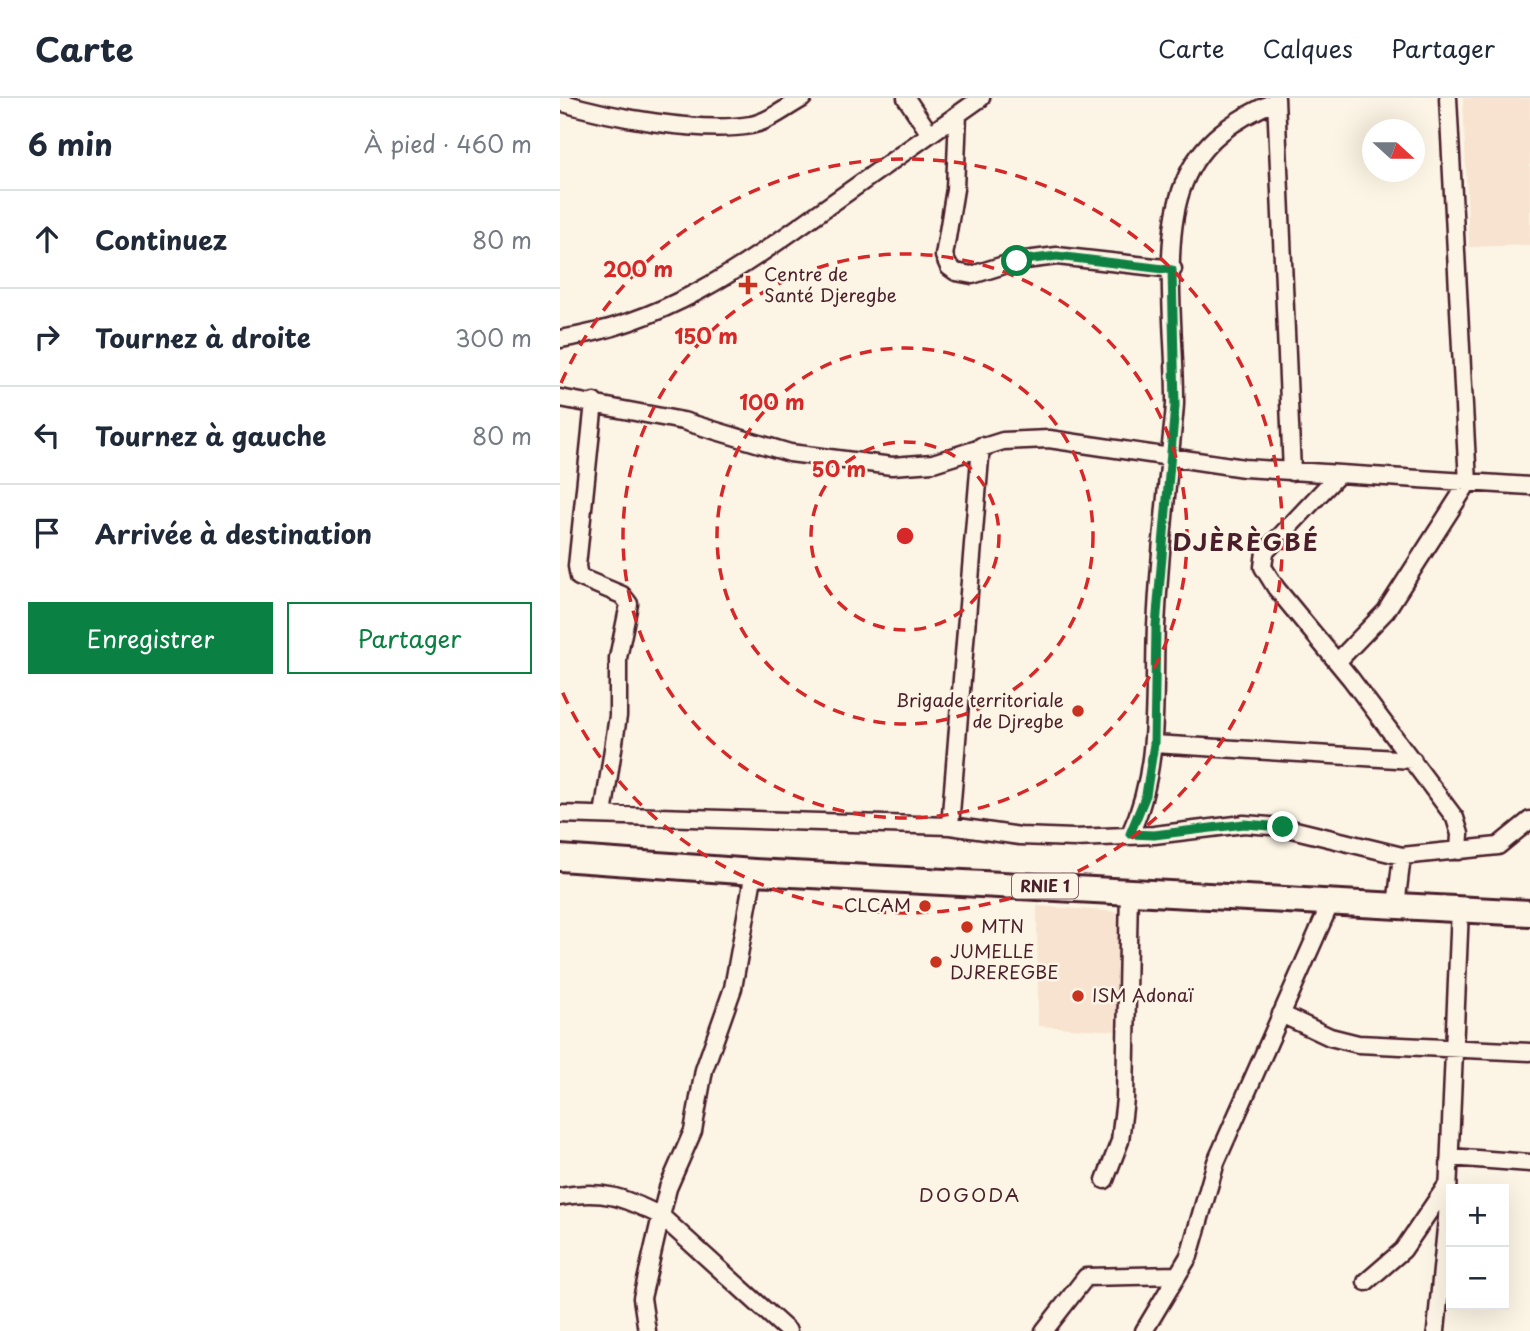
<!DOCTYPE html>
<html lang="fr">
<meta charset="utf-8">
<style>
:root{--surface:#fff;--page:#f2f2f3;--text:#1f2937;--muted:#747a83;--line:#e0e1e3;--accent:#0b8043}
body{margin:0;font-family:"Playpen Sans",sans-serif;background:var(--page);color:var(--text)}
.controls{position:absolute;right:21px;bottom:21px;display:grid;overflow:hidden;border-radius:0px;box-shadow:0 7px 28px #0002}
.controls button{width:63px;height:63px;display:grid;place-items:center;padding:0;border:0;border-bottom:2px solid var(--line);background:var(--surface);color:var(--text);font:35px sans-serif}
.compass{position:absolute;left:802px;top:21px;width:63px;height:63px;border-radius:50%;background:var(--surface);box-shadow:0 7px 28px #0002;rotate:111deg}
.stop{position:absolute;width:21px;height:21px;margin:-16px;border:5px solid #0b8043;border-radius:50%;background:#fff}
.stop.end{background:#0b8043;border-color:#fff;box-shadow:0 2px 7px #0008}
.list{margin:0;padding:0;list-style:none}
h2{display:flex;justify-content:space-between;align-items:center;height:91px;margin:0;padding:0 28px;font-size:30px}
h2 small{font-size:23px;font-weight:400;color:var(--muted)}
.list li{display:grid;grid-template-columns:46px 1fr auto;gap:21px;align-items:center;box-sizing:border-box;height:98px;padding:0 28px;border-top:2px solid var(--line)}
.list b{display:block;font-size:26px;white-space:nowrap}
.list em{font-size:23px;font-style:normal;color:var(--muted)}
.actions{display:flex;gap:14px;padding:21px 28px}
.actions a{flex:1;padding:16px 0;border:2px solid var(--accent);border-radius:0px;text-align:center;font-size:24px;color:var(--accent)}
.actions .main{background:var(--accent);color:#fff}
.icon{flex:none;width:38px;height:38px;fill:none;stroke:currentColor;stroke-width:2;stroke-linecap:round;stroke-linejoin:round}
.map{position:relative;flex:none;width:970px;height:1233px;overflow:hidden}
header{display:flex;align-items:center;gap:42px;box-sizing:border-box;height:98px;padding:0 35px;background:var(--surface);border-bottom:2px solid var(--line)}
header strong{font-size:33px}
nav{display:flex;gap:38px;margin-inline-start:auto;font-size:24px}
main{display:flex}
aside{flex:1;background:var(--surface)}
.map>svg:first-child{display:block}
.built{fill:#f7e3cf}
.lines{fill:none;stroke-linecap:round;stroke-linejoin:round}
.minor-casing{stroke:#4a1f2b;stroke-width:21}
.trunk-casing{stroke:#4a1f2b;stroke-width:30}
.minor{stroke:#fcf5e5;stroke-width:16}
.trunk{stroke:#fcf5e5;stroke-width:24}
.route{stroke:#0b8043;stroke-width:9}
.ring{fill:none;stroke:#d62828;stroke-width:3.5;stroke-dasharray:12 9}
.poi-dot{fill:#c8321e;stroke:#fcf5e5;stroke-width:2.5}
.labels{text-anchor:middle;stroke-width:5;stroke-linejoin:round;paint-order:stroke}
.shield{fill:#fcf5e5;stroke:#7f5f63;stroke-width:2}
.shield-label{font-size:16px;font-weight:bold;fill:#4a1f2b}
.poi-label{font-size:18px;fill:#4a1f2b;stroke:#fcf5e5;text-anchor:start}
.neighbourhood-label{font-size:19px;letter-spacing:2px;fill:#4a1f2b;stroke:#fcf5e5}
.district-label{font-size:24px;font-weight:bold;letter-spacing:2px;fill:#4a1f2b;stroke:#fcf5e5}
.centre{fill:#d62828;stroke:#fcf5e5;stroke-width:3.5}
.ring-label{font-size:21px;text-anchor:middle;font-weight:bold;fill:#d62828;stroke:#fcf5e5;stroke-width:5;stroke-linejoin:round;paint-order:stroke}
</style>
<header>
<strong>Carte</strong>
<nav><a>Carte</a><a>Calques</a><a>Partager</a></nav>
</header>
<main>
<aside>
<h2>6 min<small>À pied · 460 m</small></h2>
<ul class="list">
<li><svg class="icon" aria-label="ahead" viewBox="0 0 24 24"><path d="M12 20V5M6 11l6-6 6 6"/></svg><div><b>Continuez</b></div><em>80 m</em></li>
<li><svg class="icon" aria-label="right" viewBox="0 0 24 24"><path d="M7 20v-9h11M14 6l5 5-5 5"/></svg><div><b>Tournez à droite</b></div><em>300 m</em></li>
<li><svg class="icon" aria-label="left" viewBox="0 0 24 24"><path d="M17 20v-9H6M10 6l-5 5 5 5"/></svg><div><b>Tournez à gauche</b></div><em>80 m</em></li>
<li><svg class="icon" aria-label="arrive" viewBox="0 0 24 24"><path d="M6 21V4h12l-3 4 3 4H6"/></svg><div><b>Arrivée à destination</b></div></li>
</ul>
<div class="actions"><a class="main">Enregistrer</a><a>Partager</a></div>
</aside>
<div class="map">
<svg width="970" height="1233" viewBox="0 0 970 1233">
<rect width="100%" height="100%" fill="#fcf5e5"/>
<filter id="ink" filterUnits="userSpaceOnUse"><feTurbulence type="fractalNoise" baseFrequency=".0143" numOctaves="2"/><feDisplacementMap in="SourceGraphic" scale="14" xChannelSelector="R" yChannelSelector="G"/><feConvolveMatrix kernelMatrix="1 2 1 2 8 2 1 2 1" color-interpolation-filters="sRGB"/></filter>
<g filter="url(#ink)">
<path class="built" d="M903,0H970V147L909,149Z
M477,808L560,814L558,933L478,928Z"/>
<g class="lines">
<g class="minor-casing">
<path id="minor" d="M346,0L370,36
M716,0L732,374
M0,4C50,19 140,36 191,27C210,23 227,9 243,0
M398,16L395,91L384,158L389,169L396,174L412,177L457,163L497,158L613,171
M0,241C105,225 180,171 264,111C317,74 369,37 421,0
M0,300L123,323L230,355L332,368L373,365L443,343L489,341L684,370L970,388
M34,304L17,468L19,479L62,497L69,506L58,560V618L43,717
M779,376L705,454L703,469L716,490L791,581L895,720L900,736L899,753
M777,564L826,513L908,385L888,0
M594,646L853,662
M0,716L390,728L460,738L514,740L594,737L684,726L723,729L842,758L938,748L970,722
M390,728L421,348
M570,736C601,670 593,599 596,528C599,472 604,415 610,359C611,341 614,324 615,306C616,242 600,143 624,85C641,42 675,21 716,3
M194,774L173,890L144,972L133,1033L108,1090L101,1118L228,1233
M836,808L842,758
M721,916L770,939L798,946L970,954
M890,1059L970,1065
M545,1082L560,1043L565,1001L569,792
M0,1099C43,1091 63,1099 101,1118L82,1200L87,1233
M806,1184L843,1152L887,1087
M484,1233L526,1179L617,1177
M584,1233L629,1158L656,1064L771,804
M876,1233L887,1120L900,811"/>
</g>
<g class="trunk-casing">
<path id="trunk" d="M0,760L194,774L970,815"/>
</g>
<use href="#minor" class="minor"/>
<use href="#trunk" class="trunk"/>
</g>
</g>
<g class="lines" filter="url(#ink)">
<path class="route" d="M457,163L497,158L612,172L615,308L596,528L594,646L586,697L570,736L594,737L684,726L723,729"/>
</g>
<g class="ring">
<circle cx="345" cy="438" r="94"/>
<circle cx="345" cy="438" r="188"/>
<circle cx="345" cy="438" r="282"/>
<path d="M1 285A377 377 0 1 1 1 591"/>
</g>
<g class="poi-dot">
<path d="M184.5 176.5h7v7h7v7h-7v7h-7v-7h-7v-7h7z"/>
<circle cx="518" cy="613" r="7"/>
<circle cx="365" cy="808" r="7"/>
<circle cx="407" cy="829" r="7"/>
<circle cx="376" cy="864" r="7"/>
<circle cx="518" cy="898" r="7"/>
</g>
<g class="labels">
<rect class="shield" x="452" y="775.5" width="66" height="25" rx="5"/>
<g class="shield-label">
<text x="485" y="794">RNIE 1</text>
</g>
<g class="poi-label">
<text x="204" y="183">Centre de<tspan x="204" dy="21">Santé Djeregbe</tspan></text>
<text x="504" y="609" text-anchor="end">Brigade territoriale<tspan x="504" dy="21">de Djregbe</tspan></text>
<text x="351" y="814" text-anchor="end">CLCAM</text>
<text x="421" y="835">MTN</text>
<text x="390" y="860">JUMELLE<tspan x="390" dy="21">DJREREGBE</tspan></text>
<text x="532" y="904">ISM Adonaï</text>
</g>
<g class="neighbourhood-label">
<text x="410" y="1104">DOGODA</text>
</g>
<g class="district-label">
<text x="686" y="453">DJÈRÈGBÉ</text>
</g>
</g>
<circle cx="345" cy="438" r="10" class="centre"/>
<g class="ring-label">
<text x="78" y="179">200 m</text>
<text x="146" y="246">150 m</text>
<text x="212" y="312">100 m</text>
<text x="279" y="379">50 m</text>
</g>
</svg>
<div class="controls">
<button>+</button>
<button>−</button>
</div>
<svg class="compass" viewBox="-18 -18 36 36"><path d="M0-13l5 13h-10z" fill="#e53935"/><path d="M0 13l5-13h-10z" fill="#747a83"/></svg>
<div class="stop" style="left:457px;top:163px"></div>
<div class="stop end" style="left:723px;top:729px"></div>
</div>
</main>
